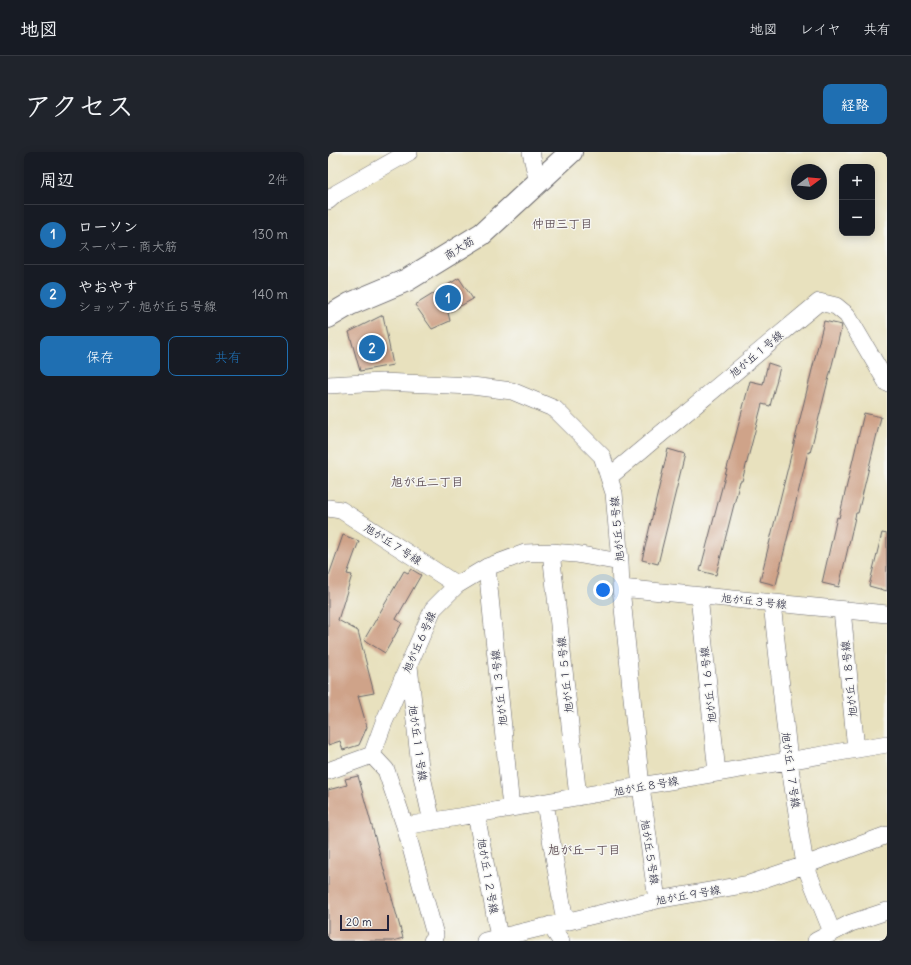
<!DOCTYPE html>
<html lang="ja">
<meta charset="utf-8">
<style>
:root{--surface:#171b24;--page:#20242c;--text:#f1f3f6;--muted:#9ea1a6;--line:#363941;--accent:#1f6fb2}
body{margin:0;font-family:Delius,"Klee One",sans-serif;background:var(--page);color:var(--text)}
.controls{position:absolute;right:12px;top:12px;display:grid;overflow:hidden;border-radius:8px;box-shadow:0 2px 10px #0003}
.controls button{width:36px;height:36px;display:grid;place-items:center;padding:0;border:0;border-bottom:1px solid var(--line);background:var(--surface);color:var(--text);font:20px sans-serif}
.compass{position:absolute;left:463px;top:12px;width:36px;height:36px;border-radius:50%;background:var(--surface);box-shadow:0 2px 10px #0003;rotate:74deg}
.scale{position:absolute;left:12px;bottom:10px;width:49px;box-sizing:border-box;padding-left:4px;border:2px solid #22223b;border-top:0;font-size:11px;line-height:14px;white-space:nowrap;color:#22223b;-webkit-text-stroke:3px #f6f6f2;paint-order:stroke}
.you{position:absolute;left:275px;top:438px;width:14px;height:14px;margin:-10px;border:3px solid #fff;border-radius:50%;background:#1a73e8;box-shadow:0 0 0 6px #1a73e833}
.badge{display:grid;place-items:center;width:26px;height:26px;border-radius:50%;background:var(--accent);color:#fff;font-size:13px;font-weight:700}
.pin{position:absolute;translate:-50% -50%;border:2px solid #fff;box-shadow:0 1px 4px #0006}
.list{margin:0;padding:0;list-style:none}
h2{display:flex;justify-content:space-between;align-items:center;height:52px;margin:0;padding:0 16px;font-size:17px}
h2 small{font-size:13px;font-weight:400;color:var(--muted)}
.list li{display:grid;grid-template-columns:26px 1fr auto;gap:12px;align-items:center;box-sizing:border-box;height:60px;padding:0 16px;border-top:1px solid var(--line)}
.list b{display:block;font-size:15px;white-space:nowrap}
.list p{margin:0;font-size:13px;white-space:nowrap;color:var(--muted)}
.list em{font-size:13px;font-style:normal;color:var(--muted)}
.actions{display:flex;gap:8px;padding:12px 16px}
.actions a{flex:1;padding:9px 0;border:1px solid var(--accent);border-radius:8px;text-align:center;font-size:14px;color:var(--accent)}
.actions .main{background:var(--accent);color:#fff}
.map{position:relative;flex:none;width:559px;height:789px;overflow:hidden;border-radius:8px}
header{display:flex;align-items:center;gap:24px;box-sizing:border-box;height:56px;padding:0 20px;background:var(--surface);border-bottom:1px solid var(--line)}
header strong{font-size:19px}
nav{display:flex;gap:22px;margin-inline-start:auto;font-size:14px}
.intro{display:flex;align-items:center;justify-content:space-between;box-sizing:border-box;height:96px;padding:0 24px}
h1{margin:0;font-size:28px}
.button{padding:10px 18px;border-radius:8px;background:var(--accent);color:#fff;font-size:14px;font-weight:700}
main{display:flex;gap:24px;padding:0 24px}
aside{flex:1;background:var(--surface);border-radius:8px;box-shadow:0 2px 10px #0003}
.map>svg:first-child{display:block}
.building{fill:#cfa389}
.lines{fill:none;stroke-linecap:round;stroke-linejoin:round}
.street-casing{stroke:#676569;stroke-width:18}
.secondary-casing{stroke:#676569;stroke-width:24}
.street{stroke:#fff;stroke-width:17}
.secondary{stroke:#fff;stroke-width:22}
.labels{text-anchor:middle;stroke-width:3;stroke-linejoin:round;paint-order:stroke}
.street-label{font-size:11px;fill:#22223b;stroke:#f6f6f2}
.neighbourhood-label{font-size:12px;font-weight:bold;fill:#5f4f56;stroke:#f6f6f2}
</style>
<header>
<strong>地図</strong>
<nav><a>地図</a><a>レイヤ</a><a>共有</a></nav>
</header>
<div class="intro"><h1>アクセス</h1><a class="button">経路</a></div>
<main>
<aside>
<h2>周辺<small>2件</small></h2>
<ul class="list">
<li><span class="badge">1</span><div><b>ローソン</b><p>スーパー · 商大筋</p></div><em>130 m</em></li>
<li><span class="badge">2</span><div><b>やおやす</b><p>ショップ · 旭が丘５号線</p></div><em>140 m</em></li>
</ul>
<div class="actions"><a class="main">保存</a><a>共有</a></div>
</aside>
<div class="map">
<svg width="559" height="789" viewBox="0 0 559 789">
<rect width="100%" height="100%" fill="#f6f6f2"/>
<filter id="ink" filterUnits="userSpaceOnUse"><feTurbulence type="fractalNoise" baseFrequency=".025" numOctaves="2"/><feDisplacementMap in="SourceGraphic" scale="8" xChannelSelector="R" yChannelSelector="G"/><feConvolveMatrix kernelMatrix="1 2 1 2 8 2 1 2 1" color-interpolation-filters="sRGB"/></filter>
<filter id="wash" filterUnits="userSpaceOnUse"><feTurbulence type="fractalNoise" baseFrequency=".012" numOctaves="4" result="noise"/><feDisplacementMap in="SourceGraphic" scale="16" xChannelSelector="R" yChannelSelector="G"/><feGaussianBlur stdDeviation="0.9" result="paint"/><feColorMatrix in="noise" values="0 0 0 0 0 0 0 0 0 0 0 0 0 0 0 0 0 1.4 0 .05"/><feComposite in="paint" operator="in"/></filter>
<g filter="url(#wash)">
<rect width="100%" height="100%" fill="#e8e1be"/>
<g id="blocks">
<path class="building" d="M131,126L145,147L120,161L122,169L104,177L87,153Z
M55,163L65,213L32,219L21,180Z
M496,169L514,173L482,301L480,300L448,433L432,429Z
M440,211L452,215L442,254L434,252L414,329H412L388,423L372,419L422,229L435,232Z
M536,261L553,265L530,361H528L511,435L494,431L509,365L511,366Z
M340,297L357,302L330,412L314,408Z
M554,381L559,382V439L541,434Z
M15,383L31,389L19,422L24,423L10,468L30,479L46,541L30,544L39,575L31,593L15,598L12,589L0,593V426Z
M83,417L93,423L68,467L74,471L57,501L36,488L76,419L80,421Z
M30,624L75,786L65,789H0V638L19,633L17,627Z"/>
</g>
</g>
<g filter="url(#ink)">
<use href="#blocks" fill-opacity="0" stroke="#676569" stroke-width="1"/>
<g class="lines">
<g class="street-casing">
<path id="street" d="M203,0L210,31
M0,49L9,41L81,0
M0,233L54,230L144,234L184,239L227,257L274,304L286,341L292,410L293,436L313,635L329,748
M281,325L491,150L508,154L519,163L559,231
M0,356L13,358L129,433
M223,400L250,645
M159,415L183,656
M293,436L559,462
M371,444L389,621
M444,451L461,609L477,713L504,780
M514,458L528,597
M81,514L92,615L104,670
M44,603L56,570L105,457L129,433L159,415L197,401L223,400L248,402L292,410
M44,603L58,618L77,674L107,783L104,789
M0,619L44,603
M217,651L237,770
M148,662L171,785
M77,674L559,592
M222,773L233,789
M157,789L329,748L421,732L477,713L559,683
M488,789L523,771L559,759"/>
</g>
<g class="secondary-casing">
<path id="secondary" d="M0,165L22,152L79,128L154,82L243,0"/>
</g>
<use href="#street" class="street"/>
<use href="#secondary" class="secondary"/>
</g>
</g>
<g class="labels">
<g class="street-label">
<text transform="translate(131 96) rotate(-32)" y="4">商大筋</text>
<text transform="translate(428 202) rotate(-40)" y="4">旭が丘１号線</text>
<text transform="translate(289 377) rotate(-95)" y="4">旭が丘５号線</text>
<text transform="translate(65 392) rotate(33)" y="4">旭が丘７号線</text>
<text transform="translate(426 449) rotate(6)" y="4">旭が丘３号線</text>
<text transform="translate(91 490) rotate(-66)" y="4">旭が丘６号線</text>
<text transform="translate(237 523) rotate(-96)" y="4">旭が丘１５号線</text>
<text transform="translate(521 527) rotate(-96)" y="4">旭が丘１８号線</text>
<text transform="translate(380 533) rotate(-96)" y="4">旭が丘１６号線</text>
<text transform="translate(171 536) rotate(-96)" y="4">旭が丘１３号線</text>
<text transform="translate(90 591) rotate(82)" y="4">旭が丘１１号線</text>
<text transform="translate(463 618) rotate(82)" y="4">旭が丘１７号線</text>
<text transform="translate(318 634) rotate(-10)" y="4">旭が丘８号線</text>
<text transform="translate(322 700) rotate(81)" y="4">旭が丘５号線</text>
<text transform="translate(160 724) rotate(80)" y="4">旭が丘１２号線</text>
<text transform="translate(360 743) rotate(-10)" y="4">旭が丘９号線</text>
</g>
<g class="neighbourhood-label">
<text x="234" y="76">仲田三丁目</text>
<text x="99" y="334">旭が丘二丁目</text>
<text x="256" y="702">旭が丘一丁目</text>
</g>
</g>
</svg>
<div class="controls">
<button>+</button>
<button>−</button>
</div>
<svg class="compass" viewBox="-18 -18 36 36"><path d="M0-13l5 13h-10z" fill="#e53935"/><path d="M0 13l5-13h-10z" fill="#9ea1a6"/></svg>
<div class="scale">20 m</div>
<div class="you"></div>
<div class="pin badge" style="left:120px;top:146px">1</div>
<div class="pin badge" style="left:44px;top:196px">2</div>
</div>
</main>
